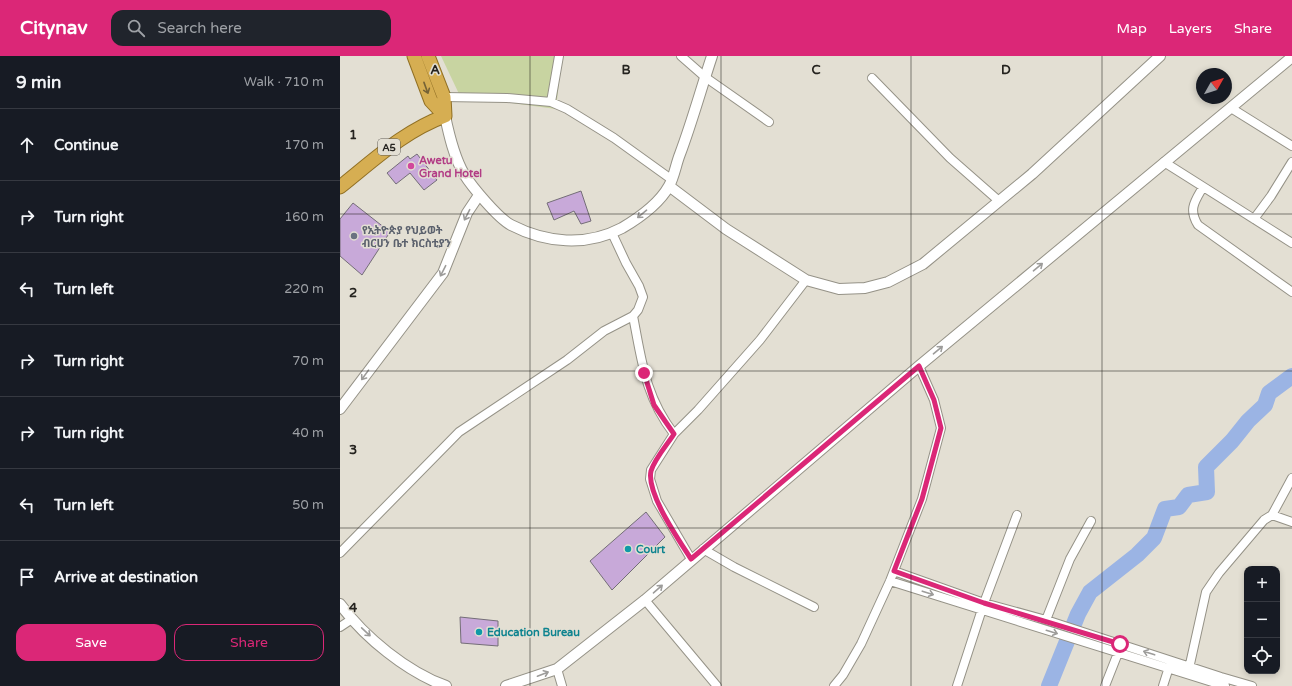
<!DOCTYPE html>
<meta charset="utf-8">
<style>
:root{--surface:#171b24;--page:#20242c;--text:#f1f3f6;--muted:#9ea1a6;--line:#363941;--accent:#db2777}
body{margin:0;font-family:"Varela Round","Noto Sans Ethiopic",sans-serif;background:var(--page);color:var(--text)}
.controls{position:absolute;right:12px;bottom:12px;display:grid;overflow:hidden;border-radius:8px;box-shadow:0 2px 6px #0003}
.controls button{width:36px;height:36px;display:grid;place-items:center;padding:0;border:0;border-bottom:1px solid var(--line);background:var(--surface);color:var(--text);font:20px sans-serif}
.compass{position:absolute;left:856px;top:12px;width:36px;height:36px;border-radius:50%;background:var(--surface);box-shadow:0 2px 6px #0003;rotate:51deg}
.stop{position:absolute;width:12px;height:12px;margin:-9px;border:3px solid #db2777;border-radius:50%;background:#fff}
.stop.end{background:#db2777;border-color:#fff;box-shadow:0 1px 4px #0008}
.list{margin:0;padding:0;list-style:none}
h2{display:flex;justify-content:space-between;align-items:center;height:52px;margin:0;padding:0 16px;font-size:17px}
h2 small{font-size:13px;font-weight:400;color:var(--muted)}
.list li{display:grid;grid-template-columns:26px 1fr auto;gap:12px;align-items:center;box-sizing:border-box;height:72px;padding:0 16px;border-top:1px solid var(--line)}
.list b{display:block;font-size:15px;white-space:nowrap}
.list em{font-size:13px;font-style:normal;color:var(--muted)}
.actions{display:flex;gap:8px;padding:12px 16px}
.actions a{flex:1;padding:9px 0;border:1px solid var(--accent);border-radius:12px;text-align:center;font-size:14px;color:var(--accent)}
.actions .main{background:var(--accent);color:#fff}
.icon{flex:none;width:22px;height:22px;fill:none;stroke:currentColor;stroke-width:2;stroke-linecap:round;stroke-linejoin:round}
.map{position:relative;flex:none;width:952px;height:630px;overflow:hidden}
header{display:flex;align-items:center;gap:24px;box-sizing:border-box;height:56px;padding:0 20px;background:var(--accent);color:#fff}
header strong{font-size:19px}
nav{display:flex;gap:22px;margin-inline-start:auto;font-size:14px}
.search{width:280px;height:36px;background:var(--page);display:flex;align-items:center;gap:10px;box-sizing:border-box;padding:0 14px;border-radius:12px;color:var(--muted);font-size:15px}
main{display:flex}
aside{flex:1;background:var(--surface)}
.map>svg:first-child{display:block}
.green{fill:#c8d4a1}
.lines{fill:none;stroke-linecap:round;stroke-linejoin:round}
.river{stroke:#9bb4e4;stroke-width:16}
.building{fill:#c8a9d9;stroke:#746e77}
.minor-casing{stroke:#959287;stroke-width:10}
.tertiary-casing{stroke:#959287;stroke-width:12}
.trunk-casing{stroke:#917024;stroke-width:15}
.minor{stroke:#fff;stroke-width:8}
.tertiary{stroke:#fff;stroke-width:10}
.trunk{stroke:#d6ae52;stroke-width:13}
.oneway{stroke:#756236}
.oneway2{stroke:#9d9c9a}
.route{stroke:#db2777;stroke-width:5}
.grid{fill:none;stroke:#25231f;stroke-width:1;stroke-opacity:0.55}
.hotel-dot{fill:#d1479c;stroke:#e3dfd3;stroke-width:1.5}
.worship-dot{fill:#6b7280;stroke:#e3dfd3;stroke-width:1.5}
.culture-dot{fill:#0f9aa8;stroke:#e3dfd3;stroke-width:1.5}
.labels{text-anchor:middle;stroke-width:3;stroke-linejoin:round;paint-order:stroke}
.shield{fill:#e3dfd3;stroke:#5e5b55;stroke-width:1}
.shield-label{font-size:10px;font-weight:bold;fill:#25231f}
.hotel-label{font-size:11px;font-weight:bold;fill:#b23c85;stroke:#e3dfd3;text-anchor:start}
.worship-label{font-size:11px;font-weight:bold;fill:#5b616d;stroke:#e3dfd3;text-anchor:start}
.culture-label{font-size:11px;font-weight:bold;fill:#0d838f;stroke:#e3dfd3;text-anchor:start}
.grid-label{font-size:13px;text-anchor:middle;font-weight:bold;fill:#25231f;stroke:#e3dfd3;stroke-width:3;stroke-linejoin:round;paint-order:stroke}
</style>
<header>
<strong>Citynav</strong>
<div class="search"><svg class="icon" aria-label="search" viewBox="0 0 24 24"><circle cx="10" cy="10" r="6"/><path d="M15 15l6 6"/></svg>Search here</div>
<nav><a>Map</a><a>Layers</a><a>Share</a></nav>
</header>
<main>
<aside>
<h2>9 min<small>Walk · 710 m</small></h2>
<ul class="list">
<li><svg class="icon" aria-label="ahead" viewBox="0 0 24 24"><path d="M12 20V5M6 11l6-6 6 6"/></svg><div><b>Continue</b></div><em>170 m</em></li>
<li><svg class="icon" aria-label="right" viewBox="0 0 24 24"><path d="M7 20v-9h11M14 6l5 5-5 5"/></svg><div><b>Turn right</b></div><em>160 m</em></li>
<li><svg class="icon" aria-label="left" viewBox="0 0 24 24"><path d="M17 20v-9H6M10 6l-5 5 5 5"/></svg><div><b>Turn left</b></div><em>220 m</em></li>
<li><svg class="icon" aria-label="right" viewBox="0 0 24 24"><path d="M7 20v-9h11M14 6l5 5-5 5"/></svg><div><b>Turn right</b></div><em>70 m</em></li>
<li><svg class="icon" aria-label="right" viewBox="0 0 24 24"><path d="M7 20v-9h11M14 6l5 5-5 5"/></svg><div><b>Turn right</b></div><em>40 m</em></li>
<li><svg class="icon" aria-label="left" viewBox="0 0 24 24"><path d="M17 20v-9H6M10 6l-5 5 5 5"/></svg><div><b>Turn left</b></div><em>50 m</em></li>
<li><svg class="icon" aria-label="arrive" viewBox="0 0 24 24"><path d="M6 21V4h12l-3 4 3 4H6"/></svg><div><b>Arrive at destination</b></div></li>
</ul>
<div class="actions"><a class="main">Save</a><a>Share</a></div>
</aside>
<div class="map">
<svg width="952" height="630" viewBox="0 0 952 630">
<rect width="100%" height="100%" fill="#e3dfd3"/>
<path class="green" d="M101,0H222L216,53L120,40Z"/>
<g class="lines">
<path class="river" d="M709,630L738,558L750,536L797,499L814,482L825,453L839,451L848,439L867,436L866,411L892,385L908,365L925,349L929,337L952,320"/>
</g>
<path class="building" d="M77,98L97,124L84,134L70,117L56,128L47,117L68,100L70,103Z
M241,135L251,165L241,168L234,155L214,164L207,147Z
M13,147L50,176L22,219L0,200V163Z
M306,456L325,481L272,534L250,505Z
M120,561L158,565V590L121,587Z"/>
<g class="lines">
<g class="minor-casing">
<path id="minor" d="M341,0L365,21L429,66
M532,22L610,102L659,145
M104,41L167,42L211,46L227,53L274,82L331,123
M211,46L219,0
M891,52L952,90
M824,106L952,187
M863,131C855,145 848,153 858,169L952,236
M914,163L931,140L952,106
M293,260C302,306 305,340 334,378
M932,459L952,466
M363,493L394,511L474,551
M0,497L119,376L227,304L264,275L293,260L298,254L303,241L299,230L286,207L272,177
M351,503L317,445L310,423L311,414L334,378L358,354L420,284L466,224
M554,515L644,547L706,564L881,621L912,630
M550,525L885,630
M305,544L377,630
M706,564L730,503L751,465
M0,571L12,563
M217,613L222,630
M848,617L866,536L879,517L924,464L932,459L952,422
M494,630L503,619L521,588L550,525L582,443L601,372L594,344L579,310
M617,630L644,547L677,459
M765,630L780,592
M823,630L830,608"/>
</g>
<g class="tertiary-casing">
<path id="tertiary" d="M105,60C109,79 114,101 124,118C132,131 158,162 171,169C206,187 246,191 282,172C299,162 319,148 329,130C334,121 336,108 340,98C352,66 361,33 372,0
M329,130L386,173L466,224L499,233L525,232L548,226L583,208L692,118L820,0
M0,353L103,217L127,157L139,139
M0,548C24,581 67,616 106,630
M166,630L217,613L305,544L579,310L952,1"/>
</g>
<g class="trunk-casing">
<path id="trunk" d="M74,0L91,45L105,60
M88,0L104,41L105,60
M0,131C34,104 64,75 105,60"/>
</g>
<use href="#minor" class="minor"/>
<use href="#tertiary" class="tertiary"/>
<use href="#trunk" class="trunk"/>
</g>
<defs><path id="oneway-shaft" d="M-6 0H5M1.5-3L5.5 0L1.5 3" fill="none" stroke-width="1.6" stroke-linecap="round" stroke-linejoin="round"/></defs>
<use class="oneway" href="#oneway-shaft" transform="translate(86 32) rotate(70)"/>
<g class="oneway2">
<use href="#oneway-shaft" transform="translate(302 158) rotate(140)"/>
<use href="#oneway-shaft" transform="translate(127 159) rotate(117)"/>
<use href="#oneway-shaft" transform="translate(698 211) rotate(-40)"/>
<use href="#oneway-shaft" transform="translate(103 215) rotate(117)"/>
<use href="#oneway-shaft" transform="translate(598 294) rotate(-40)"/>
<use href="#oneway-shaft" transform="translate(25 319) rotate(126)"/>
<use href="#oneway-shaft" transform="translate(318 533) rotate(-41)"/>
<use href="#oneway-shaft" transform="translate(588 537) rotate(18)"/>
<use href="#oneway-shaft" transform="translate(26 576) rotate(43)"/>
<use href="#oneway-shaft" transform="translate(712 576) rotate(17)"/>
<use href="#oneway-shaft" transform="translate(809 597) rotate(-162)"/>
<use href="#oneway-shaft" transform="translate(203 618) rotate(-21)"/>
</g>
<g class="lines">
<path class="route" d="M304,317L314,349L334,378C327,389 315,402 311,415C306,437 339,484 351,503L579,310L594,344L601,372L582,443L554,515L644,547L780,588"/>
</g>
<path class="grid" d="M190,0V630M381,0V630M571,0V630M762,0V630M0,158H952M0,315H952M0,472H952"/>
<circle class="hotel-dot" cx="71" cy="110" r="4"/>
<circle class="worship-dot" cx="14" cy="180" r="4"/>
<g class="culture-dot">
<circle cx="288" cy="493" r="4"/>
<circle cx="139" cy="576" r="4"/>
</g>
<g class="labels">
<rect class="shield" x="38" y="83" width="22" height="16" rx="3"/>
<g class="shield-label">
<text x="49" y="95">A5</text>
</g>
<g class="hotel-label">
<text x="79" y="108">Awetu<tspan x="79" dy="13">Grand Hotel</tspan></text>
</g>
<g class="worship-label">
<text x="22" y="178">የኢትዮጵያ የህይወት<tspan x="22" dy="13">ብርሀን ቤተ ክርስቲያን</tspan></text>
</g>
<g class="culture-label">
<text x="296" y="497">Court</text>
<text x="147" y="580">Education Bureau</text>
</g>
</g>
<g class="grid-label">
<text x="95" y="18">A</text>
<text x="286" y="18">B</text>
<text x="476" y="18">C</text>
<text x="666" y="18">D</text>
<text x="13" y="83">1</text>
<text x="13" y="241">2</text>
<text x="13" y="398">3</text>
<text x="13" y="556">4</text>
</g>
</svg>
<div class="controls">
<button>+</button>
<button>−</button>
<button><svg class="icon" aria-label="locate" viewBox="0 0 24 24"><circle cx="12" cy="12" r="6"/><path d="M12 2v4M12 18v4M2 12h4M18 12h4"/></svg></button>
</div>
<svg class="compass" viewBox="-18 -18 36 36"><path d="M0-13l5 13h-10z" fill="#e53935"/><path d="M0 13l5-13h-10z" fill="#9ea1a6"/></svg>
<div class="stop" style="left:780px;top:588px"></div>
<div class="stop end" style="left:304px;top:317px"></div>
</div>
</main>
